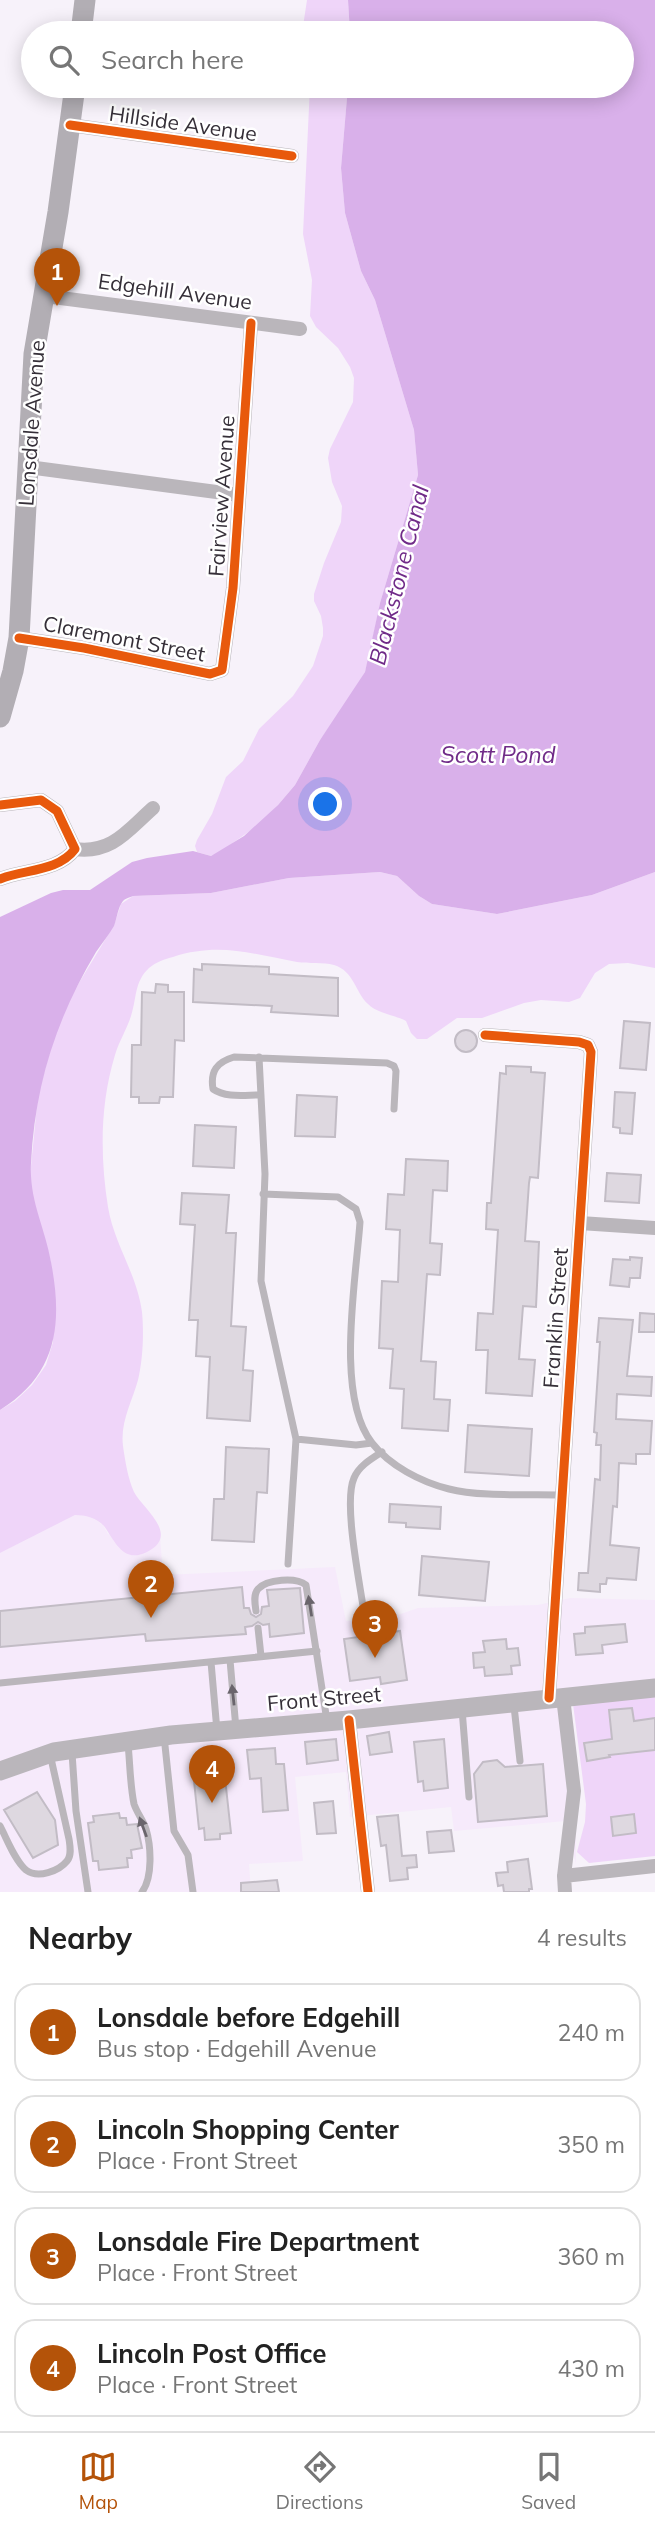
<!DOCTYPE html>
<meta charset="utf-8">
<style>
:root{--surface:#fff;--page:#f6f6f6;--text:#222;--muted:#767676;--line:#e0e0e0;--accent:#b45309}
body{margin:0;font-family:Mulish,sans-serif;background:var(--page);color:var(--text)}
.you{position:absolute;left:326px;top:805px;width:24px;height:24px;margin:-18px;border:5px solid #fff;border-radius:50%;background:#1a73e8;box-shadow:0 0 0 10px #1a73e833}
.badge{display:grid;place-items:center;width:46px;height:46px;border-radius:50%;background:var(--accent);color:#fff;font-size:23px;font-weight:700}
.pin{position:absolute;translate:-50% -58px;filter:drop-shadow(0 2px 4px #0008)}
.pin::after{content:'';position:absolute;top:37px;width:24px;height:21px;background:inherit;clip-path:polygon(0 0,100% 0,50% 100%)}
.list{margin:0;padding:0;list-style:none}
h2{display:flex;justify-content:space-between;align-items:center;height:91px;margin:0;padding:0 28px;font-size:30px}
h2 small{font-size:23px;font-weight:400;color:var(--muted)}
.list li{display:grid;grid-template-columns:46px 1fr auto;gap:21px;align-items:center;box-sizing:border-box;height:98px;margin:0 14px 14px;padding:0 14px;border:2px solid var(--line);border-radius:21px}
.list b{display:block;font-size:26px;white-space:nowrap}
.list p{margin:0;font-size:23px;white-space:nowrap;color:var(--muted)}
.list em{font-size:23px;font-style:normal;color:var(--muted)}
.icon{flex:none;width:38px;height:38px;fill:none;stroke:currentColor;stroke-width:2;stroke-linecap:round;stroke-linejoin:round}
.map{position:relative;flex:none;width:655px;height:1892px;overflow:hidden}
.search{position:absolute;background:var(--surface);box-shadow:0 4px 18px #0003;left:21px;right:21px;top:21px;height:77px;display:flex;align-items:center;gap:18px;box-sizing:border-box;padding:0 24px;border-radius:38px;color:var(--muted);font-size:26px}
.sheet{height:539px;background:var(--surface)}
nav{display:flex;justify-content:space-around;align-items:center;box-sizing:border-box;height:98px;border-top:2px solid var(--line);background:var(--surface);font-size:19px;color:var(--muted)}
nav a{display:grid;justify-items:center;gap:4px}
nav .on{color:var(--accent)}
.map>svg:first-child{display:block}
.built{fill:#f6eafb}
.green{fill:#efd5f9}
.water{fill:#d9b0ea}
.building{fill:#ded8e0;stroke:#c2bcc5;stroke-width:2}
.lines{fill:none;stroke-linecap:round;stroke-linejoin:round}
.lane{stroke:#bab6bb;stroke-width:7}
.street{stroke:#bab6bb;stroke-width:14}
.secondary{stroke:#bab6bb;stroke-width:19}
.primary{stroke:#b2aeb4;stroke-width:21}
.cycleway-casing{stroke:#fff;stroke-width:13}
.cycleway{stroke:#e8590c;stroke-width:9}
.oneway{fill:#6a656c}
.labels{text-anchor:middle;stroke-width:5;stroke-linejoin:round;paint-order:stroke}
.street-label{font-size:21px;fill:#352f38;stroke:#fff}
.water-label{font-size:23px;font-style:italic;fill:#702b88;stroke:#fff}
</style>
<div class="map">
<svg width="655" height="1892" viewBox="0 0 655 1892">
<rect width="100%" height="100%" fill="#f7f2fa"/>
<path class="built" d="M75,1515H85L96,1520L103,1525L108,1534L156,1544L160,1536L163,1575L335,1567L346,1621L389,1618L418,1608L538,1605L570,1598L655,1600V1685L568,1697L575,1769L576,1864L565,1821L454,1831L451,1807L350,1817L346,1772L295,1777L303,1861L249,1864L251,1892H0V1553Z"/>
<path class="green" d="M307,0H348L350,33H302Z
M310,86H348L341,168L345,213L361,271L375,300L414,430L418,475L380,603L369,657L365,672L355,690L320,740L295,785L278,805L261,823L220,852L211,856L197,852L195,846L197,840L212,814L226,777L243,761L259,729L293,696L313,666L323,636V628L321,616L314,601V594L324,563L341,522L342,506L332,482L328,458L330,449L353,402L354,378L350,367L338,348L316,327L310,316L312,280L303,234Z
M380,872L397,876L419,896L432,904L497,914L592,895L655,872V968L628,963L609,964L595,973L580,998L569,1002L541,1000L524,1003L482,1018H457L427,1039H417L411,1033L406,1021C395,1015 376,1013 368,1004C355,992 354,971 334,965C323,962 309,964 297,962C252,954 219,942 173,957C165,959 156,962 149,968C134,982 137,998 131,1016C127,1029 119,1041 115,1055C100,1104 100,1157 108,1207C114,1244 137,1274 142,1312C144,1333 143,1359 138,1380C132,1402 120,1422 123,1446C125,1460 128,1479 134,1492C143,1509 181,1535 147,1552C123,1564 115,1541 104,1526C97,1518 85,1515 75,1515L0,1553V1410L15,1401L32,1385L46,1365L53,1342L51,1262L31,1192V1166L38,1095L56,1030L68,1001L114,925L121,904L133,896L211,893L289,878Z
M655,1697V1856L589,1863L577,1852L585,1822L586,1804L573,1704Z"/>
<path class="water" d="M348,0H655V872L592,895L497,914L432,904L419,896L397,876L380,872L289,878L211,893L133,896C128,898 126,898 123,901C118,907 117,918 114,926C109,935 102,943 96,952C56,1019 35,1085 31,1163C29,1201 45,1227 51,1262C63,1324 57,1375 0,1410V917L51,893L63,890H90L132,862L147,858L193,851L211,856L244,836L278,805L295,785L320,740L365,672L380,603L418,475L414,430L375,300L361,271L345,213L341,168L348,86H622V33H350Z"/>
<path class="building" d="M202,964L269,967V974L338,978V1016L271,1012L272,1006L193,1002L194,969L202,970Z
M156,984L168,985V992H184V1041L175,1040L173,1097H160L159,1103H139V1097H131L132,1045H141L142,992L155,993Z
M624,1021L650,1023L646,1070L620,1068Z
M455 1041a11 11 0 1 1 22 0a11 11 0 1 1-22 0Z
M506,1066L531,1067V1072L545,1073L538,1178L530,1177L529,1183L525,1241L539,1242L536,1307L523,1306L519,1359L535,1360L532,1396L486,1393L488,1350H476L478,1313L493,1314L498,1230L486,1229L487,1203H491L500,1073L506,1074Z
M615,1092L635,1093L632,1134L620,1133V1128L613,1127Z
M297,1095L337,1097L335,1137L295,1136Z
M195,1125L236,1127L234,1168L193,1166Z
M406,1159L448,1161L447,1191L433,1190L430,1243L442,1244L440,1275L427,1274L421,1361L436,1362L434,1399L450,1400L448,1431L402,1428L404,1389L390,1388L393,1349L379,1348L382,1281L398,1282L400,1230L386,1229L388,1194L404,1195Z
M607,1173L641,1175L639,1203L605,1201Z
M182,1193L229,1195L226,1233H236L231,1326L246,1327L243,1370L253,1371L250,1421L207,1418L210,1357L196,1356L198,1320H189L195,1225L180,1224Z
M630,1257L642,1258L640,1278H630L629,1287L610,1285L613,1259L630,1260Z
M640,1313L655,1314V1332H639Z
M599,1318L633,1320L627,1376L652,1377L651,1396L617,1394L616,1419L652,1421L650,1454H636V1464L619,1463L617,1507L613,1506L610,1545L639,1548L636,1580L607,1578L606,1584H600V1592L578,1590L579,1573H588L595,1479L600,1480L601,1445H596L597,1433L594,1432L600,1342H597Z
M468,1425L532,1429L529,1476L465,1472Z
M226,1447L269,1449L267,1493L257,1492L254,1542L212,1540L214,1499H224Z
M390,1504L441,1507L440,1529L406,1527V1523L389,1522Z
M422,1556L489,1562L485,1601L419,1595Z
M242,1587L244,1608H249L251,1614L256,1617L261,1614L262,1607L269,1606L267,1590L300,1588L304,1633L270,1637L269,1624L263,1625L258,1622L252,1626L245,1627L246,1634L146,1641L145,1634L0,1647V1611Z
M625,1624L627,1642L602,1645L603,1653L576,1655L574,1634L585,1633V1627Z
M400,1631L407,1680L381,1684L380,1677L350,1681L344,1639Z
M506,1639L507,1649L518,1648L520,1665L511,1666L512,1674L485,1676L484,1667L474,1668L473,1653L485,1652L483,1641Z
M632,1708L634,1721L655,1718V1750L609,1755L610,1757L587,1761L584,1743L612,1739L609,1710Z
M389,1732L392,1752L370,1755L367,1736Z
M336,1739L338,1760L307,1764L305,1742Z
M444,1739L448,1788L424,1791L423,1781L418,1782L414,1742Z
M275,1748L276,1764H284L288,1810L263,1812L261,1778L250,1779L247,1750Z
M497,1760L505,1767L543,1764L547,1816L478,1822L474,1774L483,1762Z
M225,1778L231,1833L220,1834V1839L205,1840L204,1828L199,1829L194,1781Z
M37,1792L55,1820L58,1845L33,1858L4,1810Z
M333,1801L336,1833L317,1834L314,1803Z
M119,1813L120,1818H126L127,1825L137,1824L142,1848L131,1850L132,1858H127L128,1867L99,1870L98,1861H93L88,1823L94,1822L93,1816Z
M634,1814L636,1833L613,1836L611,1817Z
M398,1815L402,1856L416,1855L417,1867L407,1868L408,1879L390,1881L386,1845L381,1846L377,1817Z
M451,1830L454,1851L429,1853L427,1832Z
M528,1859L532,1889H529V1892H504L503,1885L498,1886L496,1873L508,1872L507,1862Z
M277,1880L279,1892H241V1883Z"/>
<g class="lines">
<path class="lane" d="M259,1057L265,1174L261,1281L296,1439L288,1564
M260,1095C244,1095 226,1098 213,1089C210,1071 217,1062 234,1057L387,1063L394,1066L396,1071L394,1109
M263,1194L338,1197L356,1209L360,1222C356,1280 335,1396 372,1443C390,1466 421,1482 449,1489C479,1497 530,1494 562,1495
M296,1439L356,1445L372,1443
M256,1611C255,1604 253,1595 258,1589C267,1579 296,1577 306,1585L327,1721
M364,1613C360,1583 343,1503 354,1478C359,1466 371,1459 382,1452
M258,1628L261,1656
M230,1660L236,1729
M211,1662L217,1731
M0,1683L317,1651
M514,1706L520,1761
M462,1709L469,1797
M164,1736L174,1831L188,1855L193,1892
M128,1744C130,1763 130,1785 134,1804C137,1813 143,1820 146,1829C151,1846 153,1877 142,1892
M72,1753L76,1811L88,1892
M0,1826C7,1839 15,1861 26,1870C38,1879 59,1871 67,1861C72,1855 70,1846 69,1839L50,1754"/>
<path class="street" d="M70,125L292,156
M45,296L300,329
M28,467L239,495
M19,638L84,648L210,674L222,670L233,588L251,323
M0,805L41,800L57,811L75,849C58,872 24,869 0,879
M75,849C112,854 128,830 153,808
M485,1035L579,1042L588,1045L591,1052L549,1698
M580,1223L655,1228
M563,1697L574,1791L564,1876L565,1892
M349,1720L368,1892
M564,1876L655,1866"/>
<path class="secondary" d="M0,1771L54,1752L171,1735L349,1720L655,1688"/>
<path class="primary" d="M81,33L85,0
M0,717L13,671L19,638L34,354L58,212L75,86"/>
<g class="cycleway-casing">
<path id="cycleway" d="M70,125L292,156
M19,638L84,648L210,674L222,670L233,588L251,323
M0,805L41,800L57,811L75,849C58,872 24,869 0,879
M485,1035L579,1042L588,1045L591,1052L549,1698
M349,1720L368,1892"/>
</g>
<use href="#cycleway" class="cycleway"/>
</g>
<defs><path id="oneway-solid" d="M-6-.8H1V-3.2L6.5 0L1 3.2V.8H-6Z" transform="scale(1.75)"/></defs>
<g class="oneway">
<use href="#oneway-solid" transform="translate(310 1606) rotate(-99)"/>
<use href="#oneway-solid" transform="translate(233 1695) rotate(-96)"/>
<use href="#oneway-solid" transform="translate(143 1827) rotate(-110)"/>
</g>
<g class="labels">
<g class="street-label">
<text transform="translate(183 124) rotate(8)" y="7">Hillside Avenue</text>
<text transform="translate(175 292) rotate(8)" y="7">Edgehill Avenue</text>
<text transform="translate(32 423) rotate(-86)" y="7">Lonsdale Avenue</text>
<text transform="translate(222 496) rotate(-86)" y="7">Fairview Avenue</text>
<text transform="translate(124 639) rotate(11)" y="7">Claremont Street</text>
<text transform="translate(556 1318) rotate(-86)" y="7">Franklin Street</text>
<text transform="translate(324 1699) rotate(-5)" y="7">Front Street</text>
</g>
<g class="water-label">
<text transform="translate(399 575) rotate(-76)" y="8">Blackstone Canal</text>
<text x="498" y="763">Scott Pond</text>
</g>
</g>
</svg>
<div class="you"></div>
<div class="pin badge" style="left:57px;top:306px">1</div>
<div class="pin badge" style="left:151px;top:1618px">2</div>
<div class="pin badge" style="left:375px;top:1658px">3</div>
<div class="pin badge" style="left:212px;top:1803px">4</div>
<div class="search"><svg class="icon" aria-label="search" viewBox="0 0 24 24"><circle cx="10" cy="10" r="6"/><path d="M15 15l6 6"/></svg>Search here</div>
</div>
<section class="sheet">
<h2>Nearby<small>4 results</small></h2>
<ul class="list">
<li><span class="badge">1</span><div><b>Lonsdale before Edgehill</b><p>Bus stop · Edgehill Avenue</p></div><em>240 m</em></li>
<li><span class="badge">2</span><div><b>Lincoln Shopping Center</b><p>Place · Front Street</p></div><em>350 m</em></li>
<li><span class="badge">3</span><div><b>Lonsdale Fire Department</b><p>Place · Front Street</p></div><em>360 m</em></li>
<li><span class="badge">4</span><div><b>Lincoln Post Office</b><p>Place · Front Street</p></div><em>430 m</em></li>
</ul>
</section>
<nav>
<a class="on"><svg class="icon" aria-label="map" viewBox="0 0 24 24"><path d="M3 6l6-2 6 2 6-2v14l-6 2-6-2-6 2zM9 4v14M15 6v14"/></svg>Map</a>
<a><svg class="icon" aria-label="directions" viewBox="0 0 24 24"><path d="M12 3l9 9-9 9-9-9zM9 14v-3h6M13 9l2 2-2 2"/></svg>Directions</a>
<a><svg class="icon" aria-label="saved" viewBox="0 0 24 24"><path d="M7 4h10v16l-5-4-5 4z"/></svg>Saved</a>
</nav>
